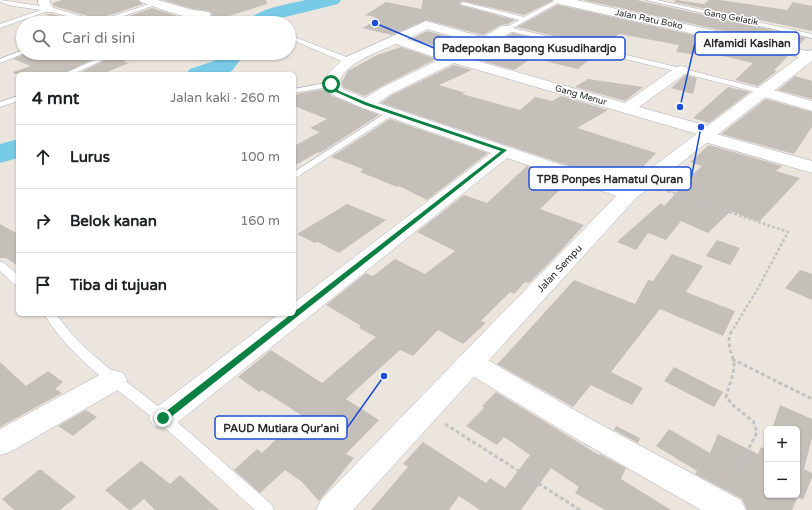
<!DOCTYPE html>
<html lang="id">
<meta charset="utf-8">
<style>
:root{--surface:#fff;--page:#f6f6f6;--text:#202124;--muted:#757577;--line:#e0e0e0}
body{margin:0;font-family:"Varela Round",sans-serif;background:var(--page);color:var(--text)}
.controls{position:absolute;right:12px;bottom:12px;display:grid;overflow:hidden;border-radius:6px;box-shadow:0 1px 3px #0004}
.controls button{width:36px;height:36px;display:grid;place-items:center;padding:0;border:0;border-bottom:1px solid var(--line);background:var(--surface);color:var(--text);font:20px sans-serif}
.stop{position:absolute;width:12px;height:12px;margin:-9px;border:3px solid #0b8043;border-radius:50%;background:#fff}
.stop.end{background:#0b8043;border-color:#fff;box-shadow:0 1px 4px #0008}
.list{margin:0;padding:0;list-style:none}
h2{display:flex;justify-content:space-between;align-items:center;height:52px;margin:0;padding:0 16px;font-size:17px}
h2 small{font-size:13px;font-weight:400;color:var(--muted)}
.list li{display:grid;grid-template-columns:26px 1fr auto;gap:12px;align-items:center;box-sizing:border-box;height:64px;padding:0 16px;border-top:1px solid var(--line)}
.list b{display:block;font-size:15px;white-space:nowrap}
.list em{font-size:13px;font-style:normal;color:var(--muted)}
.icon{flex:none;width:22px;height:22px;fill:none;stroke:currentColor;stroke-width:2;stroke-linecap:round;stroke-linejoin:round}
.map{position:relative;flex:none;width:812px;height:510px;overflow:hidden}
.search{position:absolute;background:var(--surface);box-shadow:0 1px 3px #0004;left:16px;top:16px;width:280px;height:44px;display:flex;align-items:center;gap:10px;box-sizing:border-box;padding:0 14px;border-radius:22px;color:var(--muted);font-size:15px}
.panel{position:absolute;background:var(--surface);box-shadow:0 1px 3px #0004;left:16px;top:72px;width:280px;height:244px;border-radius:6px}
.map>svg:first-child{display:block}
.lines{fill:none;stroke-linecap:round;stroke-linejoin:round}
.river{fill:#78cbe5;fill-rule:evenodd}
.building{fill:#c4bfb9}
.service-casing{stroke:#aeb0ba;stroke-width:1}
.minor-casing{stroke:#aeb0ba;stroke-width:1}
.secondary-casing{stroke:#aeb0ba;stroke-width:1}
.path-far3{stroke:#c3c3c3;stroke-width:1.5;stroke-dasharray:2 1;stroke-linecap:butt}
.path-far2{stroke:#c3c3c3;stroke-width:2;stroke-dasharray:2.5 1.5;stroke-linecap:butt}
.path-far1{stroke:#c3c3c3;stroke-width:2.5;stroke-dasharray:3 2;stroke-linecap:butt}
.path{stroke:#c3c3c3;stroke-width:3;stroke-dasharray:4 2.5;stroke-linecap:butt}
.service{fill:#fff;fill-rule:evenodd}
.minor{fill:#fff;fill-rule:evenodd}
.secondary{fill:#fff;fill-rule:evenodd}
.route{fill:#0b8043}
.labels{text-anchor:middle;stroke-width:3;stroke-linejoin:round;paint-order:stroke}
.far-street-label{font-size:9px;fill:#2a2a2a;stroke:#fff}
.street-label{font-size:10px;fill:#2a2a2a;stroke:#fff}
.leader{fill:none;stroke:#1d4ed8;stroke-width:1.5}
.callout-dot{fill:#1d4ed8;stroke:#fff;stroke-width:1.5}
.callout{fill:#fff;stroke:#1d4ed8;stroke-width:1.5}
.callout-label{font-size:11px;text-anchor:middle;font-weight:bold;fill:#2a2a2a}
</style>
<div class="map">
<svg width="812" height="510" viewBox="0 0 812 510">
<rect width="100%" height="100%" fill="#ebe5de"/>
<g class="lines">
<path class="river" d="M306,0H341L338,4L281,18L273,23H246C257,8 289,4 306,0Z
M220,53H245L232,71L224,74H186L190,69L214,61Z
M18,139V158L0,163V144Z"/>
</g>
<path class="building" d="M63,0H138L143,4L98,19L54,6L52,3Z
M163,0H266L267,4L207,23H176L188,19H209L212,14L209,11L193,9Z
M423,0H552V1L524,15L462,1L459,4L460,5L515,20L508,24L501,25L483,35L426,20L392,35L362,28L377,20L372,19L375,17L365,15L386,2L421,9Z
M583,0H637L806,38L797,47Z
M676,0L704,4L709,0H720L787,10L793,2L812,6V31L673,2Z
M557,5H559L788,56L774,70L777,71L758,86L735,80L753,63L705,52L704,56L676,52L679,45L619,34L602,48L517,27Z
M152,8L177,16L162,23H109Z
M44,14H51L86,23H73Z
M427,31L468,42L451,51L411,39Z
M513,33L596,54L578,69L532,58L514,70L468,57Z
M401,47L436,59L380,87L365,96L344,88L341,83L348,71L377,55Z
M26,53H106L62,74H14L13,72L31,66L13,59Z
M120,53H143L123,61L129,63L102,74H77Z
M454,65L472,70L439,85L465,93L462,94L520,110L535,97L552,101L561,96L608,110L577,128L656,153L626,185L381,103L392,95Z
M685,75L697,78L693,94L671,88Z
M795,76L812,81V99L778,90Z
M588,79L643,87L625,101L575,87Z
M728,87L750,92L709,123L693,118Z
M326,89L332,96L379,115L320,153L318,152L294,166V146L320,132L310,128L327,119L294,106V96L301,93Z
M766,99L812,112V127L794,154L721,134Z
M390,119L488,153L427,200L399,186L397,187L360,172L363,169L331,157Z
M709,145L782,166L776,171L800,178L759,222L731,211L708,233L681,221L666,240L648,233L636,250L617,242L661,203L664,206L679,190L676,189L702,166L690,162Z
M527,166L569,181L540,209L584,225L553,259L529,283L525,282L514,294L510,292L481,321L486,323L463,344L438,330L413,356L400,350L346,399L379,420L346,454L354,458L319,501L302,482L285,470L260,493L234,470L257,449L262,453L301,415L262,390L259,392L238,377L271,350L322,383L376,337L359,328L361,326L326,305L366,273L373,276L395,259L425,274L455,251L417,232L464,195L487,203Z
M347,204L386,220L339,253L318,242L315,243L297,234Z
M0,224L18,234V266L6,258H0Z
M717,240L740,248L730,265L706,256Z
M672,254L703,266L686,292L735,311L723,336L660,309L611,372L643,388L632,405L591,385L573,407L497,364L506,355L574,280L635,304L648,280L653,281Z
M800,270L812,274V300L785,288Z
M0,362L26,386L48,371L63,382L55,389L62,393L0,427Z
M674,367L723,392L714,407L664,381Z
M496,392L599,455L600,454L626,468L621,479L671,510H605L575,493L579,487L551,468L521,510H480L459,496L449,510H371L408,467L403,464L423,442L486,483L490,478L505,488L530,455L504,437L497,445L466,426L484,408L482,406Z
M780,405L812,419V438L804,469L812,473V477L803,500L798,497L792,510H747L742,499L695,474L697,471L656,446L669,429L710,453L718,434L758,454L761,447L765,449L767,444V495H797V429H772Z
M86,410L97,417L73,436L58,426Z
M616,426L640,438L638,443L614,430Z
M141,461L170,484L180,475L219,510H155L144,499L131,510H129L105,490Z
M40,469L76,497L60,510H14L2,499Z"/>
<g class="lines">
<g class="service-casing">
<path id="service" d="M0,0L54,8L98,21L155,2L158,4L104,23H92L48,11L0,28V24L41,10L13,6L0,2Z
M556,0H563L513,28L681,68L766,90L767,92L763,94L679,72L505,30V28L519,20L460,4L463,2L524,17Z
M646,0H657L812,34V38Z
M192,12L194,13V15L172,23H163Z
M297,38L352,59L353,61L349,63H346L295,41V39Z
M23,50V53H25L0,63V59Z
M110,53H119L73,74H63Z
M331,82L335,84L334,86L294,93V89Z
M18,96V101L0,107V102Z
M389,111H395L396,113L294,179V172Z
M0,261L4,263L18,275V285L14,284L0,271Z
M44,314H56C84,355 131,383 169,415C204,444 237,475 272,505L274,510H255C222,481 191,450 158,422C118,389 71,359 44,314Z"/>
</g>
<g class="minor-casing">
<path id="minor" d="M38,0H50V3L54,9L52,12H44L38,3Z
M139,0H158L193,10L209,12L211,15L209,18C191,22 159,8 141,2Z
M553,0H576L812,52V60L559,4L555,2Z
M426,21L483,37L502,26H512L513,29L512,32L464,57L625,103L676,67L681,66L686,67L688,70L686,73L639,107L715,128L718,132L716,134L812,161V173L698,140L695,136L697,134L454,63L391,94L378,103L636,190L639,194L636,198L629,200L622,198L507,158L173,426L163,429L153,426L149,418L153,410L279,314H294V303L491,153L360,107L333,95L323,84L328,74L344,58ZM427,29L472,42L451,53L407,39ZM396,44L440,59L381,88L365,98L343,89L339,83C344,63 378,52 396,44Z
M763,87L812,101V111L758,95L755,92L758,89Z
M470,352L479,355L585,416L741,500L746,510H701L565,432L461,369L457,362L461,355Z
M113,370L123,373L127,380L123,387L10,452L0,455V429L103,373Z"/>
</g>
<g class="secondary-casing">
<path id="secondary" d="M812,50V61L636,198L353,510H316L321,500L622,190L807,51Z"/>
</g>
<path class="path-far3" d="M219,11L254,0
M220,18L243,23"/>
<path class="path-far2" d="M665,190L671,192"/>
<path class="path-far1" d="M668,191L788,232L757,290L732,331"/>
<path class="path" d="M732,359L812,399
M445,424L580,510
M732,483L757,432L753,421L735,407L726,397C728,389 735,371 734,363C732,352 725,343 732,330"/>
<use href="#service" class="service"/>
<use href="#minor" class="minor"/>
<use href="#secondary" class="secondary"/>
</g>
<path class="route" d="M329,83H332L339,91L368,103L507,150L166,421H160L159,418L160,416L501,151L365,105L336,92Z"/>
<g class="labels">
<g class="far-street-label">
<text transform="translate(731 17) rotate(11)" y="3">Gang Gelatik</text>
<text transform="translate(649 19) rotate(12)" y="3">Jalan Ratu Boko</text>
<text transform="translate(581 95) rotate(16)" y="3">Gang Menur</text>
</g>
<g class="street-label">
<text transform="translate(559 268) rotate(-47)" y="4">Jalan Sempu</text>
</g>
</g>
<path class="leader" d="M680 107L695 43M375 23L434 48M701 127L691 179M384 376L347 428"/>
<g class="callout-dot">
<circle cx="680" cy="107" r="4"/>
<circle cx="375" cy="23" r="4"/>
<circle cx="701" cy="127" r="4"/>
<circle cx="384" cy="376" r="4"/>
</g>
<g class="callout">
<rect x="695" y="32" width="104" height="23" rx="4"/>
<rect x="434" y="37" width="191" height="23" rx="4"/>
<rect x="529" y="167" width="162" height="23" rx="4"/>
<rect x="215" y="416" width="132" height="23" rx="4"/>
</g>
<g class="callout-label">
<text x="747" y="47">Alfamidi Kasihan</text>
<text x="529" y="52">Padepokan Bagong Kusudihardjo</text>
<text x="610" y="183">TPB Ponpes Hamatul Quran</text>
<text x="281" y="432">PAUD Mutiara Qur'ani</text>
</g>
</svg>
<div class="controls">
<button>+</button>
<button>−</button>
</div>
<div class="stop" style="left:331px;top:84px"></div>
<div class="stop end" style="left:163px;top:418px"></div>
<div class="search"><svg class="icon" aria-label="search" viewBox="0 0 24 24"><circle cx="10" cy="10" r="6"/><path d="M15 15l6 6"/></svg>Cari di sini</div>
<section class="panel">
<h2>4 mnt<small>Jalan kaki · 260 m</small></h2>
<ul class="list">
<li><svg class="icon" aria-label="ahead" viewBox="0 0 24 24"><path d="M12 20V5M6 11l6-6 6 6"/></svg><div><b>Lurus</b></div><em>100 m</em></li>
<li><svg class="icon" aria-label="right" viewBox="0 0 24 24"><path d="M7 20v-9h11M14 6l5 5-5 5"/></svg><div><b>Belok kanan</b></div><em>160 m</em></li>
<li><svg class="icon" aria-label="arrive" viewBox="0 0 24 24"><path d="M6 21V4h12l-3 4 3 4H6"/></svg><div><b>Tiba di tujuan</b></div></li>
</ul>
</section>
</div>
